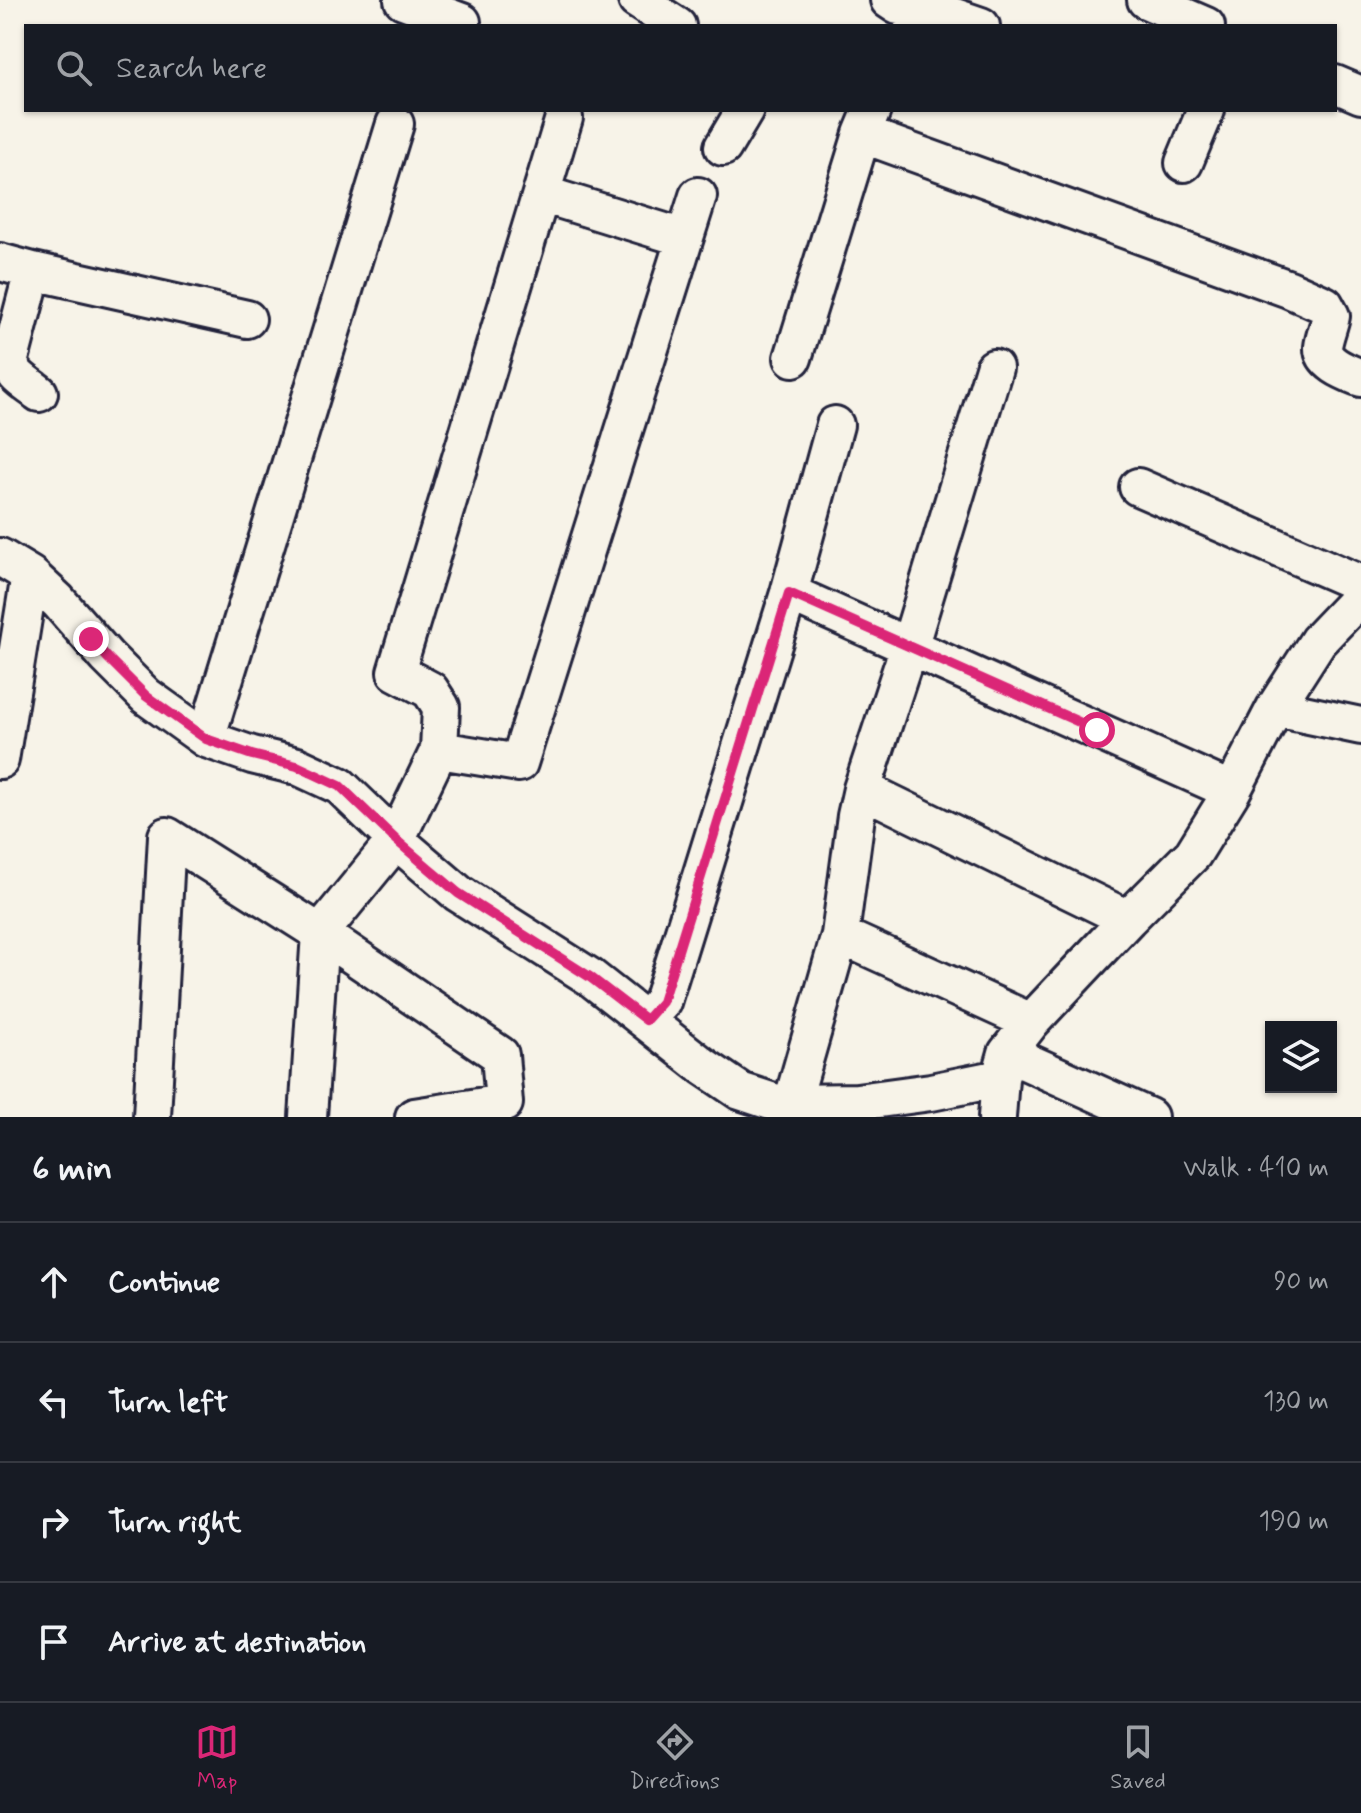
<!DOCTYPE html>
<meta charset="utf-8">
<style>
:root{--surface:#171b24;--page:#242831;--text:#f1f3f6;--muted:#9ea1a6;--line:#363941;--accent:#db2777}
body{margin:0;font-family:Mynerve,sans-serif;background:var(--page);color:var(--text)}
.controls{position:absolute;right:24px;bottom:24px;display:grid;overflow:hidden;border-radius:0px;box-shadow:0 2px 6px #0004}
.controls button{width:72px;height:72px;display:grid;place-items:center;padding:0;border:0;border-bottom:2px solid var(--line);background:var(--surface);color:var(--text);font:40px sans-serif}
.stop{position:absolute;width:24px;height:24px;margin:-18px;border:6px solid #db2777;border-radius:50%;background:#fff}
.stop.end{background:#db2777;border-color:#fff;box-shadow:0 2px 8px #0008}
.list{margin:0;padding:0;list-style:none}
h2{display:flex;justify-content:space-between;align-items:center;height:104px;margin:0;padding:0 32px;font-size:34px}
h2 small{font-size:26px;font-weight:400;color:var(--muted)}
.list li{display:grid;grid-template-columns:52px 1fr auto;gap:24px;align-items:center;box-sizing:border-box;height:120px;padding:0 32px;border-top:2px solid var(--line)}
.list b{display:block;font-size:30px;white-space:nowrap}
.list em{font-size:26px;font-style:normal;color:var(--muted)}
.icon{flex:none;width:44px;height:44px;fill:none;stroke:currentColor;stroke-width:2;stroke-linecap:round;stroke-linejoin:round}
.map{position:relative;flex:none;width:1361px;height:1117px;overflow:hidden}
.search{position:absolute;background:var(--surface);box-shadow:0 2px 6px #0004;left:24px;right:24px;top:24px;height:88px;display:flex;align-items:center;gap:20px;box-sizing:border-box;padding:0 28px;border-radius:0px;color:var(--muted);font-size:30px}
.sheet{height:584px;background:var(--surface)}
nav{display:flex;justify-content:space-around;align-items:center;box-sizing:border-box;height:112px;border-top:2px solid var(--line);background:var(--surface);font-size:22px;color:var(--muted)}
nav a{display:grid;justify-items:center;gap:4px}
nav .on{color:var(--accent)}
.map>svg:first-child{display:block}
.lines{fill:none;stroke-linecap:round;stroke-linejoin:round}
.minor-casing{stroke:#22223b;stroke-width:42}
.minor{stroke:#f7f3e8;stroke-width:36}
.route{stroke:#db2777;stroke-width:10}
</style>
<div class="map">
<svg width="1361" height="1117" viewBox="0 0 1361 1117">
<rect width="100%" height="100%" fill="#f7f3e8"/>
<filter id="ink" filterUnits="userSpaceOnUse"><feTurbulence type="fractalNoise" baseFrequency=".0125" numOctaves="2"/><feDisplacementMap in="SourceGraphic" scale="16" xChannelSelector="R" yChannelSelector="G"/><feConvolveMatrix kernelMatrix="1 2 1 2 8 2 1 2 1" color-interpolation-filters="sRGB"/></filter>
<g filter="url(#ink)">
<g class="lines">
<g class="minor-casing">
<path id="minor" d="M403,0L462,22
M637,0L677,26
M889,0L898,6L904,0
M1146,0L1206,26
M913,26L926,13H943L981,26
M1335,84L1361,95
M872,110L862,134L1289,289L1325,305L1331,316C1329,326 1324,337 1323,347C1322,364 1349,373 1361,378
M723,147L745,110
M1184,163L1206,110
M542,194L684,238
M0,262L33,271L247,319
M33,271L10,359C10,376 27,383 39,393
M793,358L862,134
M1138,487L1361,584
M0,557L30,575L58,601L107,657L146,696L206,739L252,755L297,766L340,786L396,840L458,893L590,977L703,1066L740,1091L780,1104L792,1103L840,935L856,816L862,789L915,628L994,368
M789,593L1232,791
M1275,708L1361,726
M206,739L395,124
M439,750L519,763L698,196
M0,760L30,575
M862,789L1128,919
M840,935L1031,1022
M646,1020L662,1002L789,593L835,425
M1007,1053L1149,1117
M792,1103L857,1102L931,1092L1000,1078
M152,1117L167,836L320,933L500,1055L504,1103L414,1117
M308,1117L320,933L396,840L439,750L441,707L430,690L396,672L564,118
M997,1117L1000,1078L1007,1053L1031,1022L1128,919L1193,854L1232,791L1275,708L1318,641L1361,596"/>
</g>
<use href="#minor" class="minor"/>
</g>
</g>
<g class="lines" filter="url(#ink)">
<path class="route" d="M91,639L107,657L146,696L206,739L252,755L297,766L340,786L396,840L458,893L590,977L646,1020L662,1002L789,593L1097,730"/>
</g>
</svg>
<div class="controls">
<button><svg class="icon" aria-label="layers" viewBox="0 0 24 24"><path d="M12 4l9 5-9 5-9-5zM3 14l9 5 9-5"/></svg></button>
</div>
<div class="stop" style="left:1097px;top:730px"></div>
<div class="stop end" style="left:91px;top:639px"></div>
<div class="search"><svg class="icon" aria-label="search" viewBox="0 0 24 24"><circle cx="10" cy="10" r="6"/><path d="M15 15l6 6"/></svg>Search here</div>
</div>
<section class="sheet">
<h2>6 min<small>Walk · 410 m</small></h2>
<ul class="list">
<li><svg class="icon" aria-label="ahead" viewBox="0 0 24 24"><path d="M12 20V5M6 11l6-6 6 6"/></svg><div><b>Continue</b></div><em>90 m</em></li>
<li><svg class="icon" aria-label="left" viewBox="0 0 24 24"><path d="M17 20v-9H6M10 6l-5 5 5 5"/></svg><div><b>Turn left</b></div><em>130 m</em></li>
<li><svg class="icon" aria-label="right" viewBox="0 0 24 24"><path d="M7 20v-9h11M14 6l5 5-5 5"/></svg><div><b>Turn right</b></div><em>190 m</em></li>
<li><svg class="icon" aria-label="arrive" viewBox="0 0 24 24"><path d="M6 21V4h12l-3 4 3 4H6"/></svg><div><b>Arrive at destination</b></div></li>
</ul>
</section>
<nav>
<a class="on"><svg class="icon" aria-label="map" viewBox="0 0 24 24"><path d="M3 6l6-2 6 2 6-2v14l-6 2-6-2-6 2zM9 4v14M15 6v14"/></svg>Map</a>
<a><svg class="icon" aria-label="directions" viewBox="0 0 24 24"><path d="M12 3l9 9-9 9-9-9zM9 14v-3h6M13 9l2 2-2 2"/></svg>Directions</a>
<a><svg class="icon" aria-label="saved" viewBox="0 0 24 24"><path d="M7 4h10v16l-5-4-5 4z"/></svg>Saved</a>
</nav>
